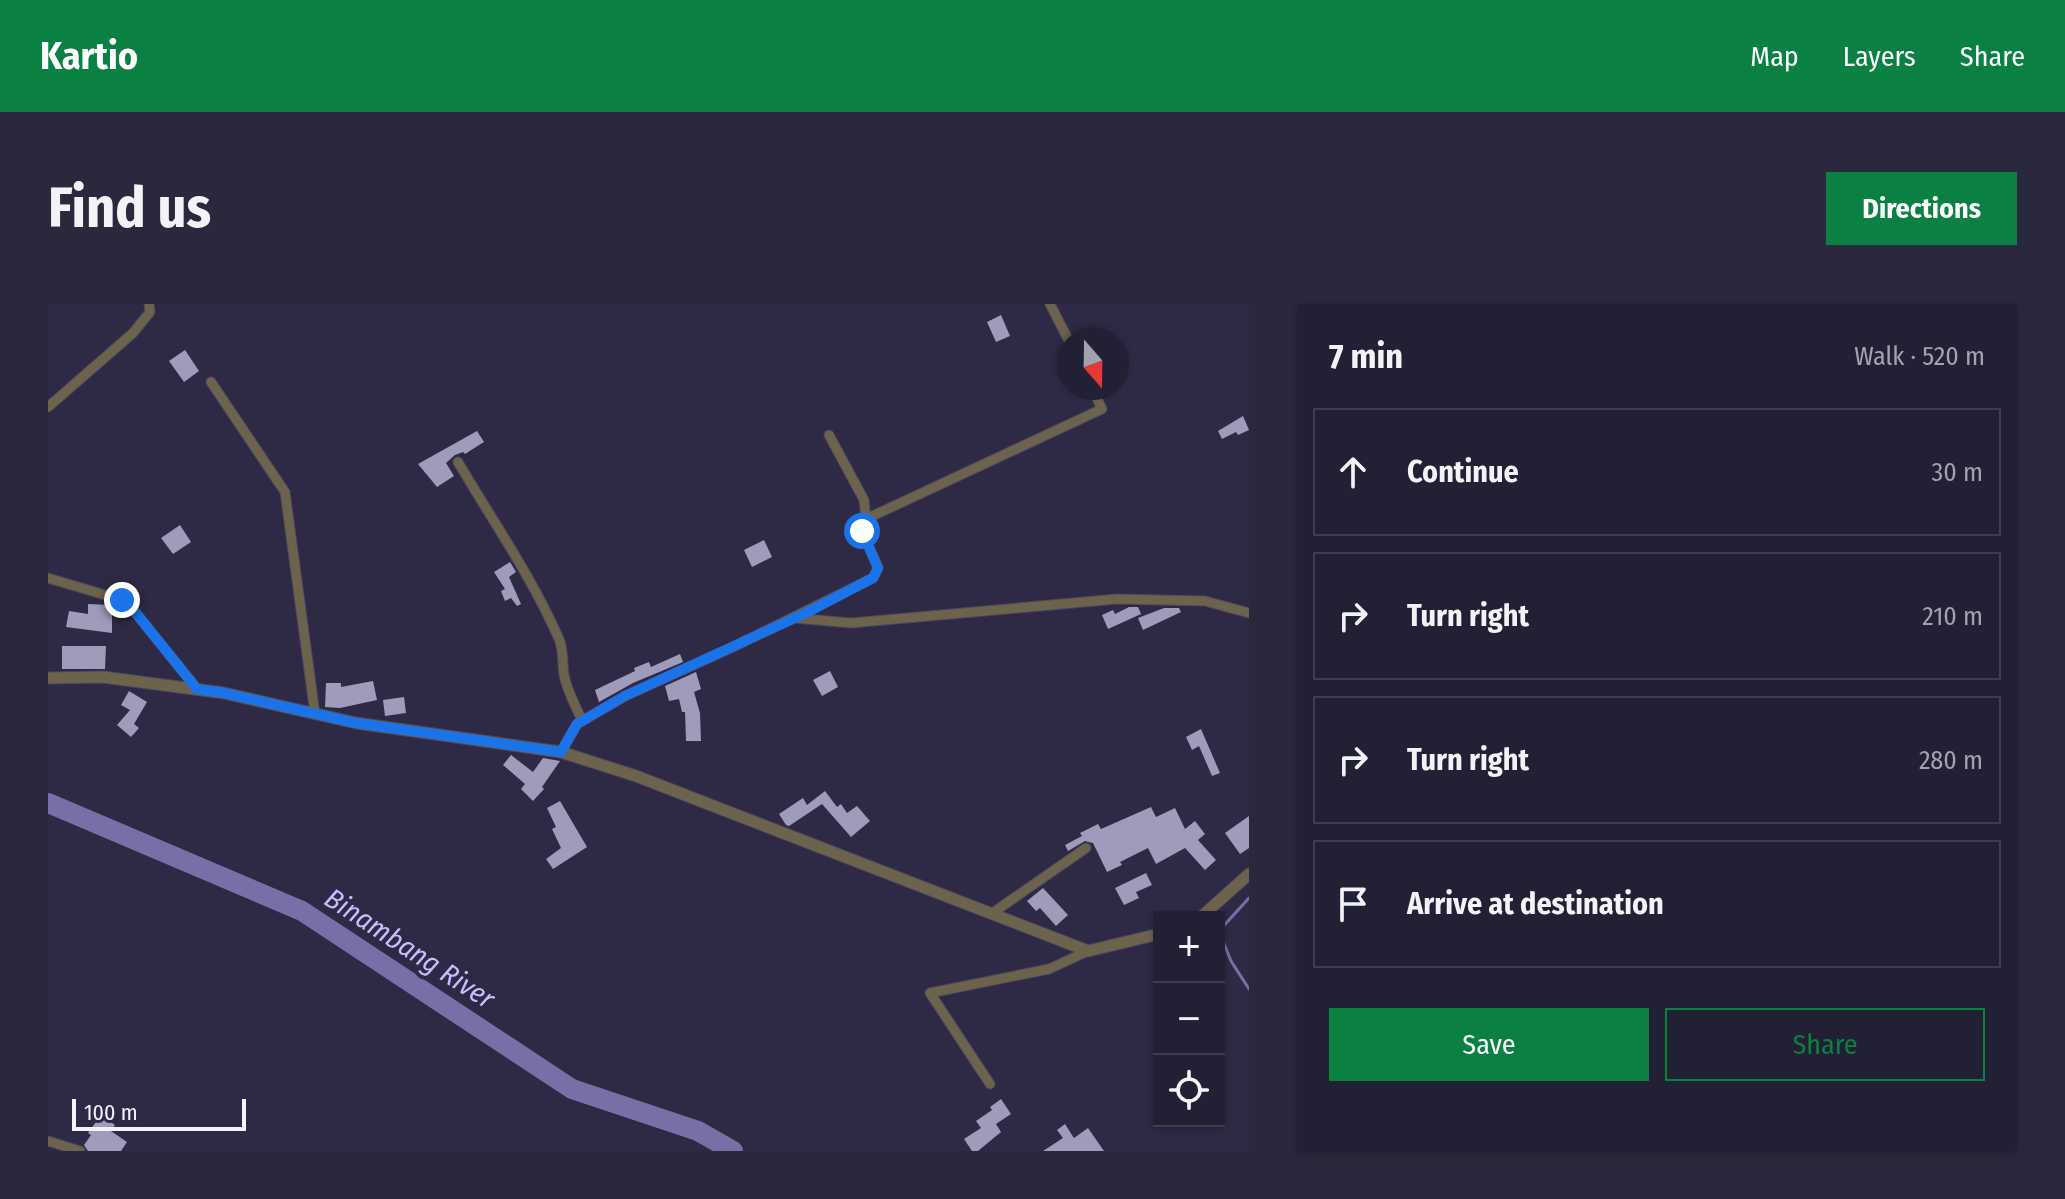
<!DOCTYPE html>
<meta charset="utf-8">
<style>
:root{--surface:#222034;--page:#2a283c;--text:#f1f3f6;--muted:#a2a3ac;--line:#3f3e4f;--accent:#0b8043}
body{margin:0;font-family:"Fira Sans Condensed",sans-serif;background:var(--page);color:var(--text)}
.controls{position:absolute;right:24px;bottom:24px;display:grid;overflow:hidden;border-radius:0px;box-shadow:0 2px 6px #0004}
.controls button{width:72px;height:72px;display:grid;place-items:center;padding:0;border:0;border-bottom:2px solid var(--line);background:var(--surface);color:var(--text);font:40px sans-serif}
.compass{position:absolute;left:1009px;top:24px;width:72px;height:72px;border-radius:50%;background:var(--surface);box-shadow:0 2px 6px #0004;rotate:160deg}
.scale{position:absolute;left:24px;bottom:20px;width:174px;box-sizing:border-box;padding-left:8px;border:4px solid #f3f3fd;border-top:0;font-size:22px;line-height:28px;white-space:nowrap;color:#f3f3fd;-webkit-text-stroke:6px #2e2a45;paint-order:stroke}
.stop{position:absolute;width:24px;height:24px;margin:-18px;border:6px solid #1a73e8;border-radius:50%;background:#fff}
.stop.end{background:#1a73e8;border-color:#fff;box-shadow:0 2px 8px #0008}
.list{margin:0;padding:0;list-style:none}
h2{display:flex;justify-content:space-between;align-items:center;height:104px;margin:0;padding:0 32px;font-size:34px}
h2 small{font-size:26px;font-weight:400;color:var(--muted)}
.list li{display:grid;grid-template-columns:52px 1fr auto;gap:24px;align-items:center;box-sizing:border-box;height:128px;margin:0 16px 16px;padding:0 16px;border:2px solid var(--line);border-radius:0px}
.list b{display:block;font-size:30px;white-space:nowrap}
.list em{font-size:26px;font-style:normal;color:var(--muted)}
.actions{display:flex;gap:16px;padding:24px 32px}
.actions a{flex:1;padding:18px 0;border:2px solid var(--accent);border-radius:0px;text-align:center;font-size:28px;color:var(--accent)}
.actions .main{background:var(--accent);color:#fff}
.icon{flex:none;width:44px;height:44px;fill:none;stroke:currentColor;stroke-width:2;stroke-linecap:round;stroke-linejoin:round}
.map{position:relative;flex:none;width:1201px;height:847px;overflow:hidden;border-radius:0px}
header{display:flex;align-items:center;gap:48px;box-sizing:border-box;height:112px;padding:0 40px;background:var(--accent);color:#fff}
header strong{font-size:38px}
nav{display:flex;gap:44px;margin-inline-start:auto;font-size:28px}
.intro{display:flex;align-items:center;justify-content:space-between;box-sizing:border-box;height:192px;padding:0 48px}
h1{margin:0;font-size:56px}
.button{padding:20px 36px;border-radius:0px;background:var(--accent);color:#fff;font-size:28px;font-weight:700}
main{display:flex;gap:48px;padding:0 48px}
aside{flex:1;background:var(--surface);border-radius:0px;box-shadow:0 2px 6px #0004}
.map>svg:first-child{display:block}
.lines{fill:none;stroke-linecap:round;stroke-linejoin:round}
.stream{stroke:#7770a6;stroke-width:3}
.river{stroke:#7770a6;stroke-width:20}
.building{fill:#9e9bbb}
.minor-casing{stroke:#4a465f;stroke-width:11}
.tertiary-casing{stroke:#4a465f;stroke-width:13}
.minor{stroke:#6d634c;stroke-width:9}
.tertiary{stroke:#6d634c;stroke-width:11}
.route{stroke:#1a73e8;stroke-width:10}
.labels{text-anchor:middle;stroke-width:8;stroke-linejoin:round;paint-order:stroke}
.water-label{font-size:28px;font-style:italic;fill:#c6beff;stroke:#2e2a45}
</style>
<header>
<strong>Kartio</strong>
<nav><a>Map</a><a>Layers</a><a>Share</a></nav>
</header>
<div class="intro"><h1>Find us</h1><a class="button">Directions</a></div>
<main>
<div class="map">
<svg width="1201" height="847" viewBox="0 0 1201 847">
<rect width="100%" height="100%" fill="#2e2a45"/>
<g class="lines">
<path class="stream" d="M1201,594L1171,627L1183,657L1201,685"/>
<path class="river" d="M0,499L254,607L524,785L650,827L685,847"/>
</g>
<path class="building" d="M953,11L962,32L948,38L939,18Z
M137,46L151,67L136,78L121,57Z
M1195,112L1201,126L1190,131L1188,128L1174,135L1170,127Z
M429,127L436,138L417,150L415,148L407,151L398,159L406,172L389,183L370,160Z
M132,221L143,238L125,250L113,234Z
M716,236L724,253L704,263L696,246Z
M462,258L468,268L461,273L473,300L469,302L463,294L457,297L453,287L457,285L446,268Z
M40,300L64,301V329L18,323L21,307L40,310Z
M1081,303H1090L1093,310L1060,325L1054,311L1065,306L1067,310Z
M1116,304H1131L1133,308L1095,326L1090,314Z
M14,342H58L57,365H14Z
M632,350L635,358L585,379L551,398L547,386L587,367L586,364L601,358L603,363Z
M782,367L790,383L774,392L765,376Z
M648,368L653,385L646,388L652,409L653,437H638L637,408H634L631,395L621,397L617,382Z
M325,377L329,396L292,404L277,403L278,379H293V383Z
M81,387L99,398L86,420L91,424L83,433L69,421L82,406L73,401Z
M356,393L358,409L337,412L335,396Z
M1153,425L1172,469L1164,472L1151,442L1144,446L1138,433Z
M463,451L485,468L495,454L512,457L494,483L496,485L485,497L473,485L477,480L455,461Z
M777,487L789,503L793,500L799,509L809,502L822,517L803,533L774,500L741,522L738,521L731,510L755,494L759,501Z
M512,497L539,543L505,565L498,555L513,544L504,525L508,523L499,504Z
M1103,503L1108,513L1127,504L1137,525L1147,517L1157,530L1150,536L1168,556L1157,566L1137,544L1108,560L1100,544L1072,558L1074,561L1059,568L1045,539L1037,537L1020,547L1017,541L1034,532L1032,529L1050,520L1053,525Z
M1201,512V544L1192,550L1177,529Z
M1098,569L1104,581L1088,588L1091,594L1076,601L1067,584Z
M995,584L1020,611L1008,622L992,604L988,607L979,597Z
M953,795L963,810L948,820L953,828L930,847H924L916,835L933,824L928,817L944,806L942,803Z
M53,811L67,821L63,827L79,838L73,847H40L36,841L43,831L40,829Z
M1017,820L1026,834L1040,824L1056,847H995L1015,834L1009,826Z"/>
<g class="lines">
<g class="minor-casing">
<path id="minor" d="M1002,0L1021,37
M163,78L237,188L267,410
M0,103L85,29L102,8L101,0
M781,131L816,196L818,215
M410,158C444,216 484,273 511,335C516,347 514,358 516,371C519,387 528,402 534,417
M0,274L74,296L87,308L149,385
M747,314L803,319L1069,295L1157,297L1201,309
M513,448L529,420L577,392L685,343L825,274L830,264L814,227L818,215L1054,105L1044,84
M943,610L1038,544
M942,780L882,689L1001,665L1040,647
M0,837L32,847"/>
</g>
<g class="tertiary-casing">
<path id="tertiary" d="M0,374L55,373L176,389L308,419L513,448L588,472L1040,647L1111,630
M1153,613L1201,570"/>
</g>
<use href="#minor" class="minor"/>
<use href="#tertiary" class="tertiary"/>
</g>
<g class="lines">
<path class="route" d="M74,296L87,308L149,385L176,389L308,419L513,448L529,420L577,392L758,309L825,274L830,264L814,227"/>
</g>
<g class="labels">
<g class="water-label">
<text transform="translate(362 644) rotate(33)" y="10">Binambang River</text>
</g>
</g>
</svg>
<div class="controls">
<button>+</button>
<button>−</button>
<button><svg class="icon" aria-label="locate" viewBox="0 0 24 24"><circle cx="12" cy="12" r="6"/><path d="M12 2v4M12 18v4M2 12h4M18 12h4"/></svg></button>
</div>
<svg class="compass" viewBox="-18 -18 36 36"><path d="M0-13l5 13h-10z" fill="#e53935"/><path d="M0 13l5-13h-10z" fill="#a2a3ac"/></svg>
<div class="scale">100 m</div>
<div class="stop" style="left:814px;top:227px"></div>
<div class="stop end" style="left:74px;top:296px"></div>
</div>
<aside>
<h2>7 min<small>Walk · 520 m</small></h2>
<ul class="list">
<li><svg class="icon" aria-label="ahead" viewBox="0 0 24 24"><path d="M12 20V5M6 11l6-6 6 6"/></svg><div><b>Continue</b></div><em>30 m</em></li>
<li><svg class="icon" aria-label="right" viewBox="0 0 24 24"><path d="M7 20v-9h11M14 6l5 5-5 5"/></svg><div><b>Turn right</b></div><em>210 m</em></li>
<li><svg class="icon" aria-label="right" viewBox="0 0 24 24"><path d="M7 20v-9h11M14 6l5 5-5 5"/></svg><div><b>Turn right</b></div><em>280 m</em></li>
<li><svg class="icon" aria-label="arrive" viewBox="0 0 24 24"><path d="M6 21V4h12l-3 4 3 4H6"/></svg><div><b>Arrive at destination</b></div></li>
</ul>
<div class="actions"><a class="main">Save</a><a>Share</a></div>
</aside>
</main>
